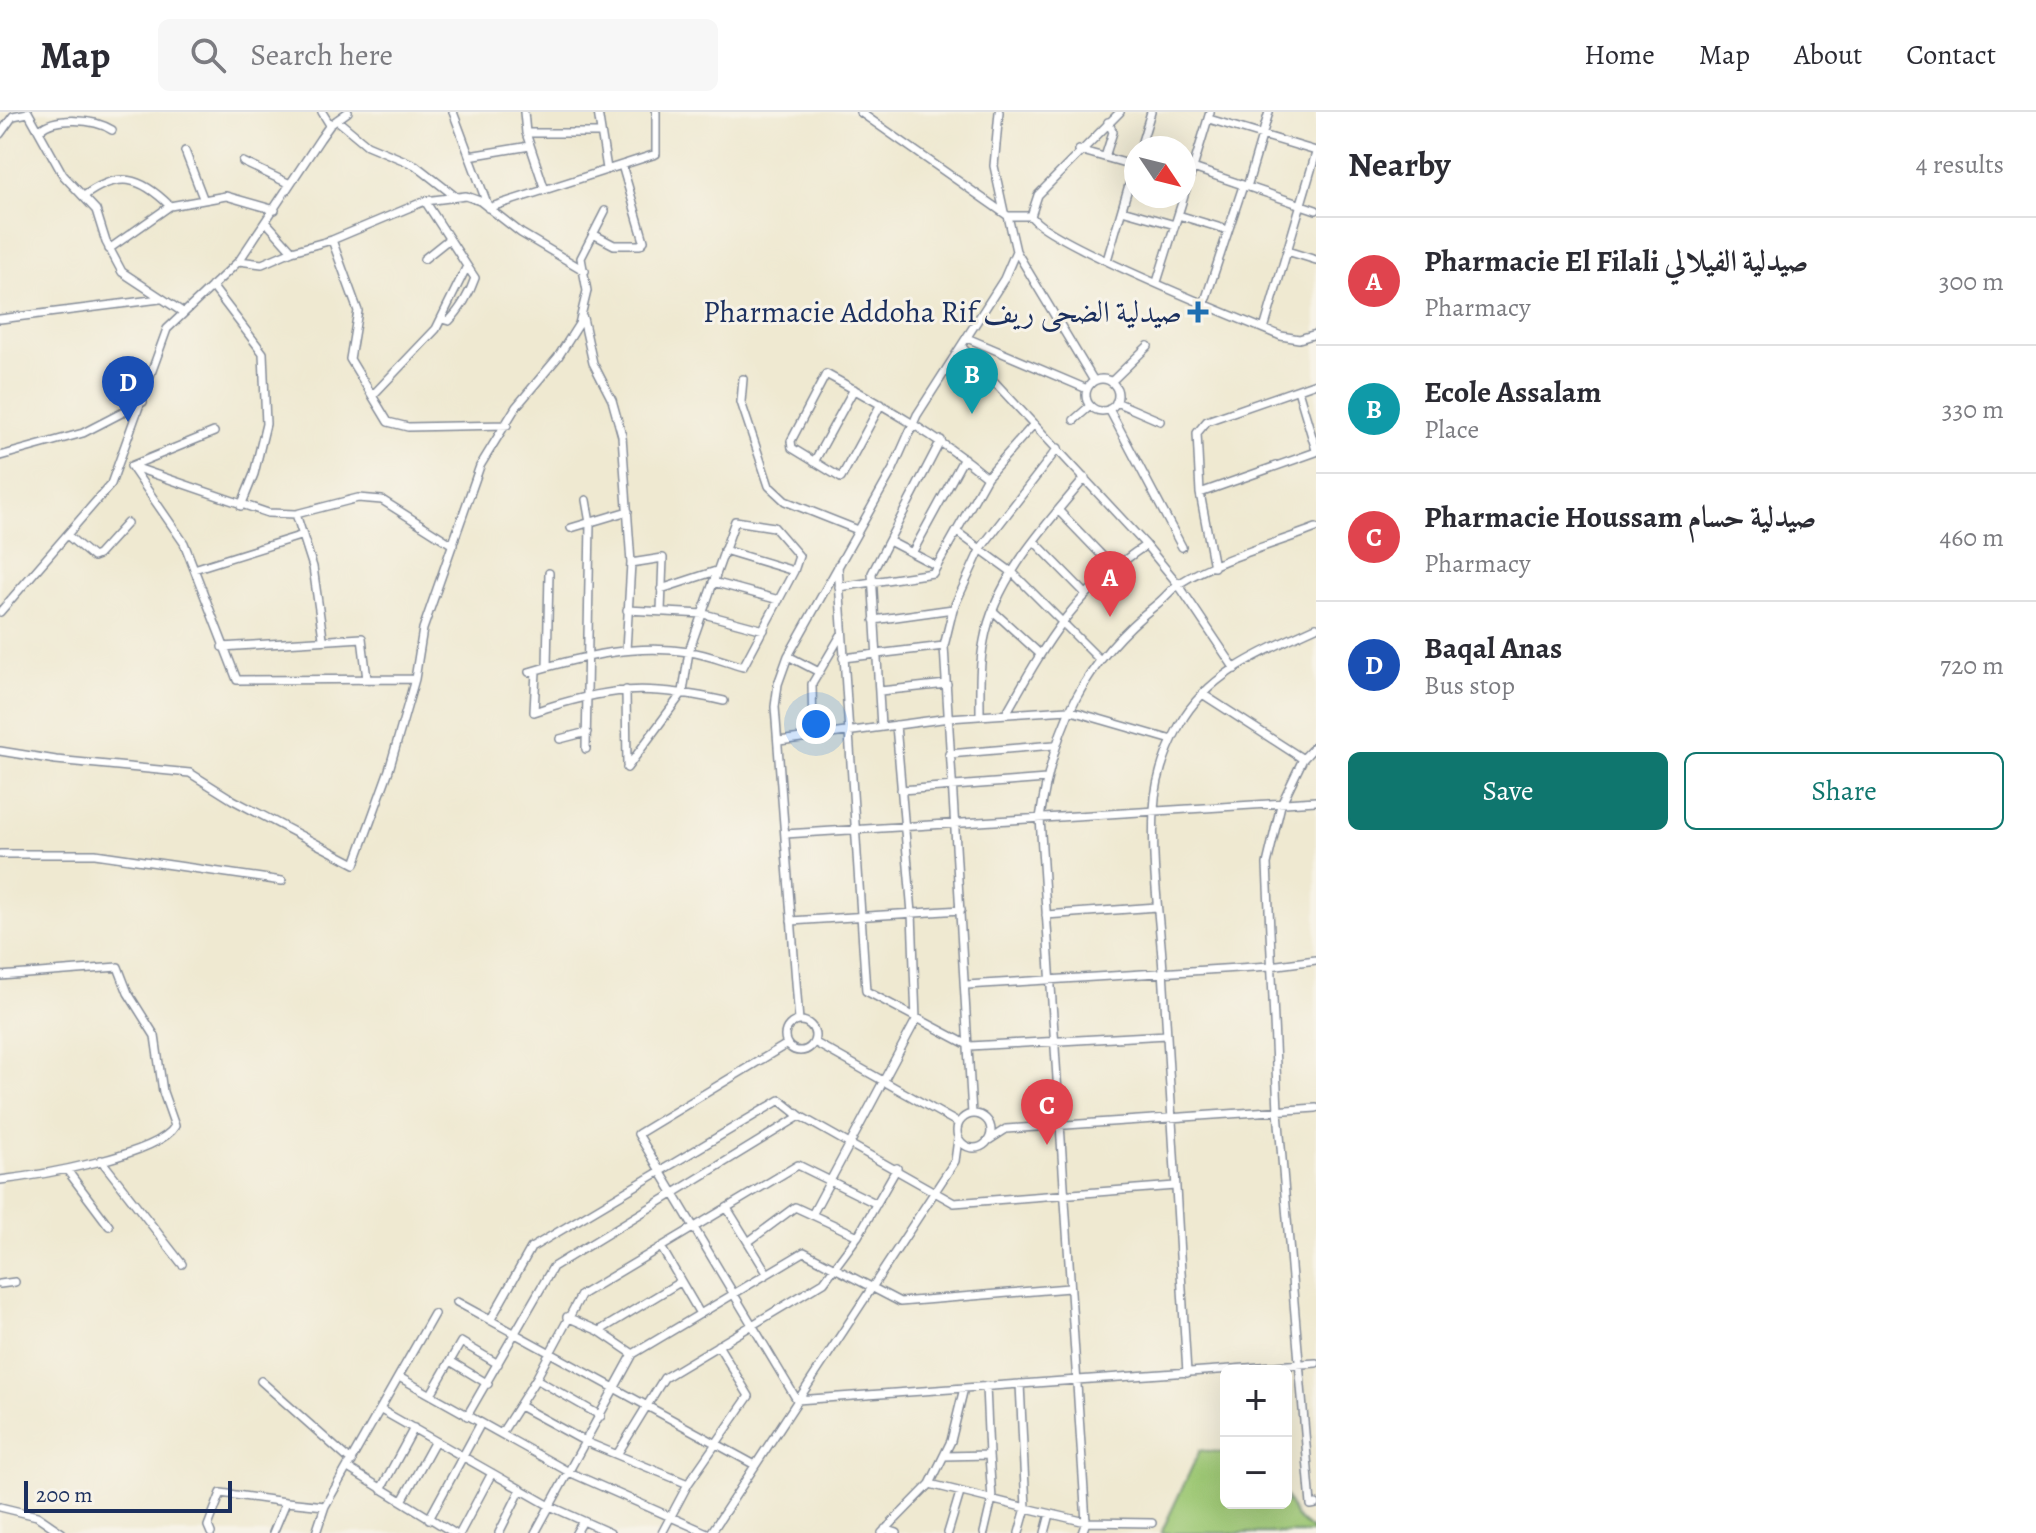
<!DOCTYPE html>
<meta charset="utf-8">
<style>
:root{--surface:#fff;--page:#f7f7f7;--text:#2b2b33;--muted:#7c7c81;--line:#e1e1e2;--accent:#0f766e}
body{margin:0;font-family:Alegreya,Amiri,serif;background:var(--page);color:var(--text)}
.controls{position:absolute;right:24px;bottom:24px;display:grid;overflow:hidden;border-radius:12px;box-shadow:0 8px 32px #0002}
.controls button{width:72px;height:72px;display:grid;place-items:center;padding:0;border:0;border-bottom:2px solid var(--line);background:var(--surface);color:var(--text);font:40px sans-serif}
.compass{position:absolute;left:1124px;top:24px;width:72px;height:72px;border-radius:50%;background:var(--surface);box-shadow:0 8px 32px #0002;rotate:125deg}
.scale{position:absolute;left:24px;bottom:20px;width:208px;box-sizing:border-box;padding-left:8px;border:4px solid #1b2f5e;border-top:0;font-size:22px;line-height:28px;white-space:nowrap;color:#1b2f5e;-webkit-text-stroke:6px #f7f3e8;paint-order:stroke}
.you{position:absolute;left:816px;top:612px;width:28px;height:28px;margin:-20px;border:6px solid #fff;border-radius:50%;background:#1a73e8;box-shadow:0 0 0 12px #1a73e833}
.badge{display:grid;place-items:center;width:52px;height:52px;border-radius:50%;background:var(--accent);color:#fff;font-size:26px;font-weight:700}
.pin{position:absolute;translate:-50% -66px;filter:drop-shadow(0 2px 4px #0008)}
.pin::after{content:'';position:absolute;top:42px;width:28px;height:24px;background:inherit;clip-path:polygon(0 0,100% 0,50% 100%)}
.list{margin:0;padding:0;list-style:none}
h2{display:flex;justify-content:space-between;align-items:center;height:104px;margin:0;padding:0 32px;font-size:34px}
h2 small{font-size:26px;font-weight:400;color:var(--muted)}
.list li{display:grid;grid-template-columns:52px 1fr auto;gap:24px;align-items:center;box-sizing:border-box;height:128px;padding:0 32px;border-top:2px solid var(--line)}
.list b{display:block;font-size:30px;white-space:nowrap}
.list p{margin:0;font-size:26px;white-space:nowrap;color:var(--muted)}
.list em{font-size:26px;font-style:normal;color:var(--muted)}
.actions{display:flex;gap:16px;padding:24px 32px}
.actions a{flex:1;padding:18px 0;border:2px solid var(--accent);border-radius:12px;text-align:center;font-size:28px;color:var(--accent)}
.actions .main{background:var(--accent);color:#fff}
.icon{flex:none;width:44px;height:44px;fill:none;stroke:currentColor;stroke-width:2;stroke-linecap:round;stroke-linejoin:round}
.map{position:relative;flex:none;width:1316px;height:1421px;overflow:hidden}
header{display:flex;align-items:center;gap:48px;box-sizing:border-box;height:112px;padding:0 40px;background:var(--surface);border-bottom:2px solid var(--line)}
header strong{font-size:38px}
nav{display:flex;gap:44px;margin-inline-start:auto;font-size:28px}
.search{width:560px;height:72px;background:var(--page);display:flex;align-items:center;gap:20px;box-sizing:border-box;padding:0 28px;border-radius:12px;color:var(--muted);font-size:30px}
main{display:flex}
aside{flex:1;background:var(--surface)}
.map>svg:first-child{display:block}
.green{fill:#9ec875;stroke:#5c7c6a;stroke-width:2}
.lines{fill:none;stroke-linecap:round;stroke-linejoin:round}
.minor-casing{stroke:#858c98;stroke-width:10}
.minor{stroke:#fff;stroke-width:7}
.poi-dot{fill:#1f6fb2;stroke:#f7f3e8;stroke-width:3}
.labels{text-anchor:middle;stroke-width:6;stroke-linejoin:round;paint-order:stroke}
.poi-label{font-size:30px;fill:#1b2f5e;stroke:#f7f3e8;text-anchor:end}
</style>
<header>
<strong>Map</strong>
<div class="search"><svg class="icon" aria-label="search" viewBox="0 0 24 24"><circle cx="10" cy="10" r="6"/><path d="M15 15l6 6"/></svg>Search here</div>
<nav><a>Home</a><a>Map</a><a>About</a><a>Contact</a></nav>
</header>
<main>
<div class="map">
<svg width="1316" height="1421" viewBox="0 0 1316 1421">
<rect width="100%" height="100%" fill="#f7f3e8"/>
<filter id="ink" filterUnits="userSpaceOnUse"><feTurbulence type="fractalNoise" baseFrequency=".0125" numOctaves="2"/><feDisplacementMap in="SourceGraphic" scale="16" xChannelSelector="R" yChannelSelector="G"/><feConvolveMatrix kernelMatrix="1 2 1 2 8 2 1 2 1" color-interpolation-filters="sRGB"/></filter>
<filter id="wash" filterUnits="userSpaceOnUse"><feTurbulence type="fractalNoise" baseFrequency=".006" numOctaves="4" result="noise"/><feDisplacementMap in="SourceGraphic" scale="32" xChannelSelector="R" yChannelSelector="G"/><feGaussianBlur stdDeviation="1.8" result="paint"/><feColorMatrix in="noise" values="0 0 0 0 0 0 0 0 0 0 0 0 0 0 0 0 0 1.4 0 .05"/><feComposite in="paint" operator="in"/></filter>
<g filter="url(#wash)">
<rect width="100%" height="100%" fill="#efe9d1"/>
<path class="green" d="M1200,1338L1226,1341V1391H1286V1384L1296,1405L1316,1421H1161Z"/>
</g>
<g filter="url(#ink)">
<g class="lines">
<g class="minor-casing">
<path id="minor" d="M28,0L63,63L96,98L106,130L122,160L184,201
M322,0L330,13
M453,0L488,94
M524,0L526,21L545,78
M598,0L607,57
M860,0L1008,104L1016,139L1094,269
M999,0L994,54L1004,100
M1210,0L1193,56L1316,98
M1209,7L1316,39
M337,8L367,33L415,53L456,85
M40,18C55,4 95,7 112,18
M526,21H599
M0,22L13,4L28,1
M1140,36L1151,0
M1079,38L1136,54
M185,39L203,86
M469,44L530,34
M1105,45L1113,20L1108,10
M243,50L290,72
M1184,53L1193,56L1184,83
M1247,75L1269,0
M84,84C118,59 140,64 170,94L226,84L275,98
M488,96L656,42V0
M1122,98L1175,113
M1178,103L1228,118
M1008,104H1031L1038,83L1120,0
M1031,104C1047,130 1242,208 1281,224L1299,227L1316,222
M267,111L292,139
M593,122L614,133H640L644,129L622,53
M332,128L358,199L350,247L388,310L408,315L507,313
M109,137L170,94
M1287,139L1316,148
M424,147L449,127
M1107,148L1136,49
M239,149L262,152L292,139L332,128L425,89L466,84L480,89L521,121L585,159
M1157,170L1184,84
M212,174L263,241L266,312L254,362L241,394
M1204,192L1243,74
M583,206L593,251L612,288L622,324L631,451L626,538
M0,207L160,187
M442,207L449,209C460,198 470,181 475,166L467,154
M1264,217L1316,41
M967,226L1087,277
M962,235L1146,433L1178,472L1235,557
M743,267L741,290L769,374L785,389L858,418
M1086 283a16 16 0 1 1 32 0a16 16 0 1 1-32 0Z
M1111,270L1148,234
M1298,278L1316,338
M373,283L436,217L467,154L425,89
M1116,290L1160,309
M881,292L841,366L792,336L791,329L826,262C883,293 937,324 987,365
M1109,297L1182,435
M1074,308L1090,294
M214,320L131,354L184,431L237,568L415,567
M0,344L83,321L143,290
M814,350L854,277
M131,354L268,401L296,402L358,386L382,388L453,433
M1200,381L1316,340
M586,388L590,411L586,637
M1058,398L1113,455
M296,402L313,455L323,526
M571,416L628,399
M957,420L1013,461L1099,547
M67,423L93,445L98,443L127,411
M889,429L937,454
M1034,429L1085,481
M912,441L964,346
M631,451L663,446L661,499
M838,453L866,879L970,934L1167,923
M1214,455L1200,381L1197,321L1207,309L1316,271
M194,457L303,423
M713,470L779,488
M839,475L933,461L987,365L1034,312
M661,477L716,459
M953,497L981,436L1058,336
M627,498L704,502L764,518
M993,499L1040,542
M0,500L111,372L167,217L239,149L320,27L330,13L348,0
M874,508L953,497L944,534L972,1002
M222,535L362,526L367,567
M788,544L819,560
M843,546L944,534
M547,555L549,461
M536,559L534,600C607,575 647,572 724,589
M529,560C581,545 634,531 689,540C707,542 725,550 743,555L794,459L724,438
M626,578L627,653
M880,579L947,572
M1204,583L1303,647
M1007,600C1048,527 1074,481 1146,433
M980,603C980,578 979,554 984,529C995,467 1046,413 1085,366
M881,615L872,461L941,328
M813,625L812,572L841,523
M560,627L587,620
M779,629L949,606L1068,598L1172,628
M1316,633L1303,647L1281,693L1267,752L1278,999L1311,1393L1316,1392
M0,639L56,648L190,661L233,688L355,752L389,658L415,567L423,517L480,354L516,295L558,245L579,212L587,179L581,146L605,99
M949,642L1054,633
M627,656L683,580L689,539L735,409L774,415L799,444L794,459
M901,678L1046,667
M785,722L1316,689
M0,742H95L282,769
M1046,803L1157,795
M791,809L961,798
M0,864L118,855L128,881L155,924L163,980L175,1014C158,1044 35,1064 0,1068
M967,873L1270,854L1316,848
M785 924a15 15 0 1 1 30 0a15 15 0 1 1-30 0Z
M799,909L775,595L778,572L788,544L893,357L917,303L1004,167L1016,139
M814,930L958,1011
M787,932L638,1022L797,1288L1316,1251
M957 1019a17 17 0 1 1 34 0a17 17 0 1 1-34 0Z
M989,1028L1006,1017L1316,996
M101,1048L182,1152
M67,1058L109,1114
M727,1096L767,1161
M813,1101L916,908L912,801L896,613
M748,1130L795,1095L858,1124
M661,1135L699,1200
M0,1172L15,1170
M457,1190L755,1353
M567,1205L599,1219L633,1242
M491,1207L531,1136L780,988L800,1004
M599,1219L680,1170
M450,1249L488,1272
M1187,1261C1179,1132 1171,1003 1164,874C1161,815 1151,757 1154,698C1155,668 1166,638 1180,612C1208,561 1266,538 1316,515
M399,1265L569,1360L707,1421
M536,1267L601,1304
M261,1269L352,1350
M1020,1272L1026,1396L1086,1410L1152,1411
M986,1274L989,1343
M431,1282L461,1230L498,1252
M520,1294L586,1330L688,1372L662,1421
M381,1298L550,1394L610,1421
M467,1304L553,1155L800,1004L954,1091L1175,1074
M501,1322L536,1267L581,1183L798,1053L877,1092
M618,1341L664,1266L824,1170L858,1124L897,1056
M944,1344L989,1343L992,1387L984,1421
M348,1356L454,1421
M688,1372L749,1284L718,1233
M930,1372L1026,1396L1019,1421
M381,1377L414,1316
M402,1389L435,1329
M0,1395L37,1404L62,1421
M429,1407L481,1311
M885,1417L897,1421
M211,1421L208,1414L221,1381L286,1390
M273,1421L286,1390L325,1394
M316,1421L325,1394L434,1202
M460,1421L492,1361
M499,1421L521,1377
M535,1421L633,1242L804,1140L900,1190L1069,1176
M576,1421L583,1409
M711,1421L955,1049L958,1027
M882,1421L930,1372L951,1329L964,1276
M948,1421L960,1381
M1045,1421L1050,1402
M1082,1421L1086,1410L1040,706C1054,614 1083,550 1157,492C1165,486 1171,477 1180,471C1220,446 1272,433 1316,416"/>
</g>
<use href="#minor" class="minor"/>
</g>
</g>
<path class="poi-dot" d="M1194 188h8v8h8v8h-8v8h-8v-8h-8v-8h8z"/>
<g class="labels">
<g class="poi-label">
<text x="1182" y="210">Pharmacie Addoha Rif صيدلية الضحى ريف</text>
</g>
</g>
</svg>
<div class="controls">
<button>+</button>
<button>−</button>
</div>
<svg class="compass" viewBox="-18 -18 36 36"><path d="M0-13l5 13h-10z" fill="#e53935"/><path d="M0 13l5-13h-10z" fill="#7c7c81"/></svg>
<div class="scale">200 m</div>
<div class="you"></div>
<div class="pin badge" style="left:1110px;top:505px;background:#e0444e">A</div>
<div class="pin badge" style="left:972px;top:302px;background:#0f9aa8">B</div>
<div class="pin badge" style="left:1047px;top:1033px;background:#e0444e">C</div>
<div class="pin badge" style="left:128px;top:310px;background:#1a4fb4">D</div>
</div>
<aside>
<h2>Nearby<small>4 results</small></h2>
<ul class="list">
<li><span class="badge" style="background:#e0444e">A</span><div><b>Pharmacie El Filali صيدلية الفيلالي</b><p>Pharmacy</p></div><em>300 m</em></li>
<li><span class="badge" style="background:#0f9aa8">B</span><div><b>Ecole Assalam</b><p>Place</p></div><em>330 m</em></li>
<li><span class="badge" style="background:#e0444e">C</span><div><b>Pharmacie Houssam صيدلية حسام</b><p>Pharmacy</p></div><em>460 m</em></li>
<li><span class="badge" style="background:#1a4fb4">D</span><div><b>Baqal Anas</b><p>Bus stop</p></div><em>720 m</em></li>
</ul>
<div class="actions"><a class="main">Save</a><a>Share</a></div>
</aside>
</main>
